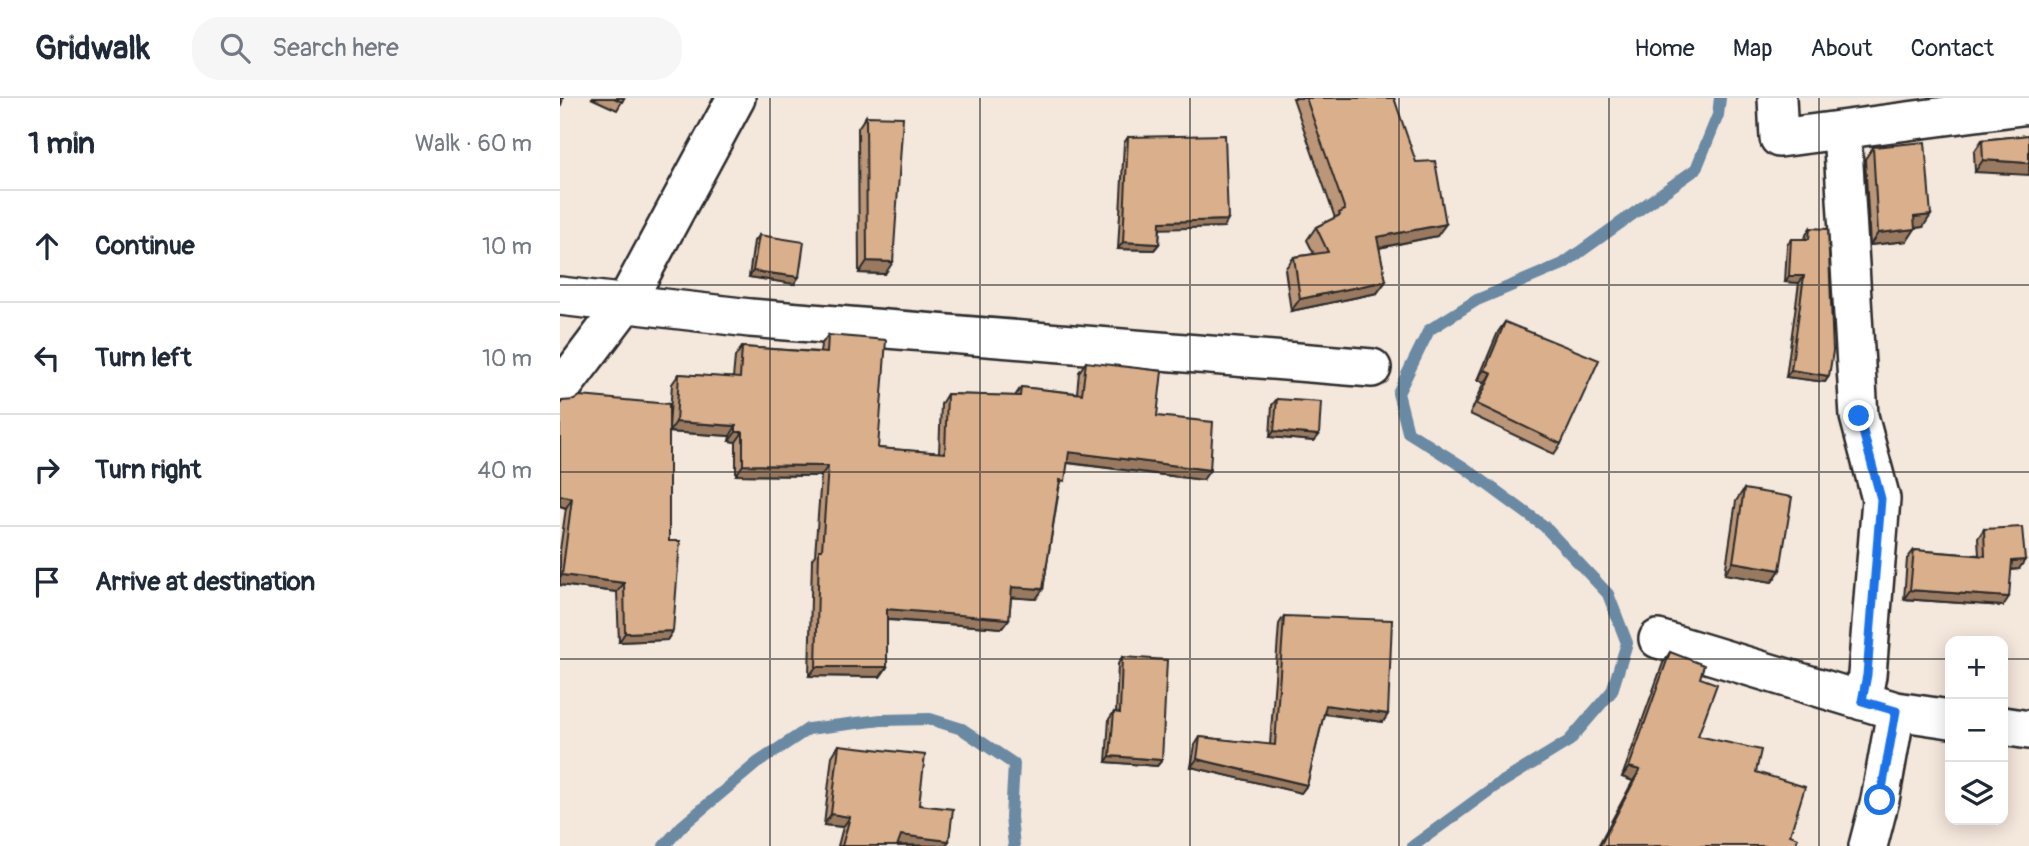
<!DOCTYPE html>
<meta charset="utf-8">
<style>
:root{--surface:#fff;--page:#f6f6f7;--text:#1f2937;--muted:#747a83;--line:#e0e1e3}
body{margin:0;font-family:Pangolin,sans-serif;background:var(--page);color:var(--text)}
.controls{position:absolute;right:21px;bottom:21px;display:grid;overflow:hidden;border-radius:14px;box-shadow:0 4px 18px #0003}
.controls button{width:63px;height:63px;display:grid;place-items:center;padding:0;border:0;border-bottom:2px solid var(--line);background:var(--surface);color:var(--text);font:35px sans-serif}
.stop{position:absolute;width:21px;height:21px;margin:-16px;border:5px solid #1a73e8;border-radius:50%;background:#fff}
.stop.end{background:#1a73e8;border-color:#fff;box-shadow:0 2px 7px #0008}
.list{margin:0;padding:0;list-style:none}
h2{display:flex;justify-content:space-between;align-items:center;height:91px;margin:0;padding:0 28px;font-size:30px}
h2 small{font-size:23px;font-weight:400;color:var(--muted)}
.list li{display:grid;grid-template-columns:46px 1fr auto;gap:21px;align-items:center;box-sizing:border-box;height:112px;padding:0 28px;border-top:2px solid var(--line)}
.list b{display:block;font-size:26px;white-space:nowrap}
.list em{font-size:23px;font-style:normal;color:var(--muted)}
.icon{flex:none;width:38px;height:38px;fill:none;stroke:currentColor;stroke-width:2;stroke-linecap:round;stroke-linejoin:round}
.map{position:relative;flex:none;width:1469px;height:748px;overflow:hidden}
header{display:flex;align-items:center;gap:42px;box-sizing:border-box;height:98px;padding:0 35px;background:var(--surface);border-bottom:2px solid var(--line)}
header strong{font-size:33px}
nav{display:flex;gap:38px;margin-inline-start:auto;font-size:24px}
.search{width:490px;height:63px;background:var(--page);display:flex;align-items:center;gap:18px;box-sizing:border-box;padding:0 24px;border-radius:28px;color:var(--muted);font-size:26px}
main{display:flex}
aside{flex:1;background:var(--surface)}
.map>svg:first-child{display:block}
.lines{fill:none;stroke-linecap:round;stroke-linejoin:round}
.stream{stroke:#6a89a2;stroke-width:12}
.street-casing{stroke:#2b2b2b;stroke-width:42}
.street{stroke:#fff;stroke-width:37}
.wall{fill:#bb9678;stroke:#2b2b2b;stroke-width:2}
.shaded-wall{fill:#997a61;stroke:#2b2b2b;stroke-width:2}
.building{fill:#daaf8b;stroke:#2b2b2b;stroke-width:2}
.route{stroke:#1a73e8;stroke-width:9}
.grid{fill:none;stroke:#2b2b2b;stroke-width:2;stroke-opacity:0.55}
</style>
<header>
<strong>Gridwalk</strong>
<div class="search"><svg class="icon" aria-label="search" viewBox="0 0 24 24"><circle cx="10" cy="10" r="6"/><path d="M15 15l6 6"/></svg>Search here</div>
<nav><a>Home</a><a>Map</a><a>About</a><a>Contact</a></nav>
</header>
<main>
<aside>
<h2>1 min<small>Walk · 60 m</small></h2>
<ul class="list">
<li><svg class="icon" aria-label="ahead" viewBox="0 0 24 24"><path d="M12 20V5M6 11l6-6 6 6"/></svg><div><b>Continue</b></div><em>10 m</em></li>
<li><svg class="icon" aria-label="left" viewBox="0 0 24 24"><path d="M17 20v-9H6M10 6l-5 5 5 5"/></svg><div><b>Turn left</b></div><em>10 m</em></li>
<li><svg class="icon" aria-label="right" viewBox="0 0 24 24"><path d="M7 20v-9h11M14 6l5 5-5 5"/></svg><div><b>Turn right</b></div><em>40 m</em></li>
<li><svg class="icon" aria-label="arrive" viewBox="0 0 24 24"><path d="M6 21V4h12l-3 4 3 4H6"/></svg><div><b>Arrive at destination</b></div></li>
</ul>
</aside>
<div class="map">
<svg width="1469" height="748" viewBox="0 0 1469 748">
<rect width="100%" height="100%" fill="#f4e7dc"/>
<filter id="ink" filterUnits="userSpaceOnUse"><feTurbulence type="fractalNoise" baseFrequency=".0143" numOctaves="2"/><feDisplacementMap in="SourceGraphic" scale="14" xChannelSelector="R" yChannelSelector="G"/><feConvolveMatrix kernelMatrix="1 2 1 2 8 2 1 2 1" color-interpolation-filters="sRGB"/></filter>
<g filter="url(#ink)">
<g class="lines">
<path class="stream" d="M104,748L122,728L197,665L248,631L321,622L370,621L402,631L454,666L451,719L454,748
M853,748L934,689L1009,643L1052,593L1067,545L1048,496L984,428L905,370L848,334L838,295L869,232L917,202L1003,166L1136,71L1158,17L1160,0"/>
<g class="street-casing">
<path id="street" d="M1217,0L1219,40L1469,7
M1282,33L1299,318L1321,401L1307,577L1302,603
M0,198L190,220L812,270
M0,292L65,206L176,0
M1098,541L1336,613L1390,621
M1443,628L1469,632
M1308,748L1320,702L1336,613"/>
</g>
<use href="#street" class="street"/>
</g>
<path class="wall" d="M31,0H64L57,12Z
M733,0H834L877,138L819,150L826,183L817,195L731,213L725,171L734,159L754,156L747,142L756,129L775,120Z
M306,18L325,176L299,175L298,30Z
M1469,37L1415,74L1414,54L1422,42Z
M568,39L664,129L600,130L599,146L594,152L558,151L564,45Z
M1313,49L1363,129L1355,130L1347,143L1310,147L1305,61Z
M1250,130L1269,278L1265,284L1226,279L1239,185L1225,184L1227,147L1231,141H1245L1246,137Z
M199,137L234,186L189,179L194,143Z
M945,224L1001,346L994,356L910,316L925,284L918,282L938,234Z
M268,237L318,350L379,355L381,306L387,296L455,298L461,289L517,295L519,274L526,264L597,318L643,382L507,365L499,391L483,491L476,501L451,499L449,521L442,530L327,522V569L320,579L249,578L252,461L255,457L261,378L176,377V344L169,343L170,338L109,334V443L113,533L107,542L59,544L57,494L0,487V452L6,410L0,408V305L2,303L109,330L112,286L119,276L173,280L175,259L182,249L260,254L261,247Z
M717,301L759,337L754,343L710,339L712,307Z
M1184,391L1220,472L1212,484L1165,476L1176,403Z
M1424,431L1459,471L1451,472L1443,508L1344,501L1347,461L1354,452L1419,457L1418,440Z
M724,518L828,616L823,624L764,616L747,687L741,695L631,669L635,647L640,639L710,647L719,526Z
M1110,554L1140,580L1138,638L1196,674L1230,737L1235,748H1038L1073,683L1062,679L1103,565Z
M562,559L602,662L597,668L546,664L549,621L554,614L556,615L558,566Z
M279,647L359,707L389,743L385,748H278L283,729L264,727L272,658Z"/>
<path class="shaded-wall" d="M1423,62L1469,65V77L1415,74Z
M1371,117L1363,129L1346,131L1354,119Z
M668,122L664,129L595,131L600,124Z
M886,126L877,138L808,152L817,139Z
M1355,131L1347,143L1310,147L1318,135Z
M563,144L599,146L594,152L558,151Z
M307,163L333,164L325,176L299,175Z
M193,173L239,179L234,186L189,179Z
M1229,178H1244L1239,185L1225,184Z
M826,183L817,195L731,213L740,201Z
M925,272L932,275L925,284L918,282Z
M1231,272L1269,278L1265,284L1226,279Z
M116,324L176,328L170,338L109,334Z
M714,333L759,337L754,343L710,339Z
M176,334H183L176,344L169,343Z
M509,354L650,372L643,382L502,364Z
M183,367L268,368L261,378L176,377Z
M0,397L12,400L6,410L0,408Z
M1465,462L1459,471L1446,472L1452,463Z
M1173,464L1220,472L1212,484L1165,476Z
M2,477L64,485L57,494L0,487V479Z
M452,489L483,491L476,501L445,499Z
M1350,492L1449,499L1443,508L1344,501Z
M327,511L449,521L442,530L320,521Z
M113,533L107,542L59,544L65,535Z
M256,569H327L320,579L249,578Z
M766,607L828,616L823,624L760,615Z
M550,658L602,662L597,668L546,664Z
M637,661L747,687L741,695L631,669Z
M1069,669L1080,672L1073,683L1062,679Z
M271,716L290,719L283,729L264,727Z
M341,737L389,743L385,748L333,747Z"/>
<path class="building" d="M0,0H3L0,11Z
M54,0H64L62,4Z
M746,0H834L856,64L875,63L886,126L817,139L826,183L740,201L734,159L768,154L756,129L780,117L779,115L785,112Z
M306,18L343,19L333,164L307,163Z
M665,37L668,122L600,124L599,146L563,144L568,39Z
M1469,37V65L1423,62L1422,42Z
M1365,44L1371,117L1354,119L1355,131L1318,135L1313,49Z
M1250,130L1268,131L1273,253L1269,278L1231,272L1244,178H1229L1231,141H1249Z
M199,137L244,144L239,179L193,173Z
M945,224L1039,262L1001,346L917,306L932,275L925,272Z
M268,237L326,242L318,350L385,355L387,296L460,298L461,289L522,296L526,264L602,273L597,318L653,324L650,372L509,354L505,383L500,382L483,491L452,489L449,521L327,511V569H256L259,452H262L268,368L183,367V334H176V328L116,324L119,276L180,280L182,249L267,255Z
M20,298L109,306V443H120L113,533L65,535L64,485L2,477L12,400L0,397V308L2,303L14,302Z
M717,301L761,304L759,337L714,333Z
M1184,391L1232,399L1220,472L1173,464Z
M1462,429L1465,462L1452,463L1449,499L1350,492L1354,452L1425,458L1424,431Z
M724,518L832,522L828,616L766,607L747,687L637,661L640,639L715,647Z
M1110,554L1144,567L1140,580L1157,586L1138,638L1201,652L1196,674L1245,689L1230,737L1238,740L1235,748H1040L1080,672L1069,669Z
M562,559L607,562L602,662L550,658L554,614L560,615Z
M279,647L365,657L359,707L393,711L389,743L341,737L337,748H282L290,719L271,716Z"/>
</g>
<g class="lines" filter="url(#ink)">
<path class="route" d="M1299,318L1321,401L1307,577L1302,603L1336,613L1320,702"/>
</g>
<path class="grid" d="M210,0V748M420,0V748M630,0V748M839,0V748M1049,0V748M1259,0V748M0,187H1469M0,374H1469M0,561H1390M1443,561H1469"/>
</svg>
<div class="controls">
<button>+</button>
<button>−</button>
<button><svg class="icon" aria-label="layers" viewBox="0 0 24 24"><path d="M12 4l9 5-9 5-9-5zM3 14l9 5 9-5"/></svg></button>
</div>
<div class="stop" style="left:1320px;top:702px"></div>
<div class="stop end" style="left:1299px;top:318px"></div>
</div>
</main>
